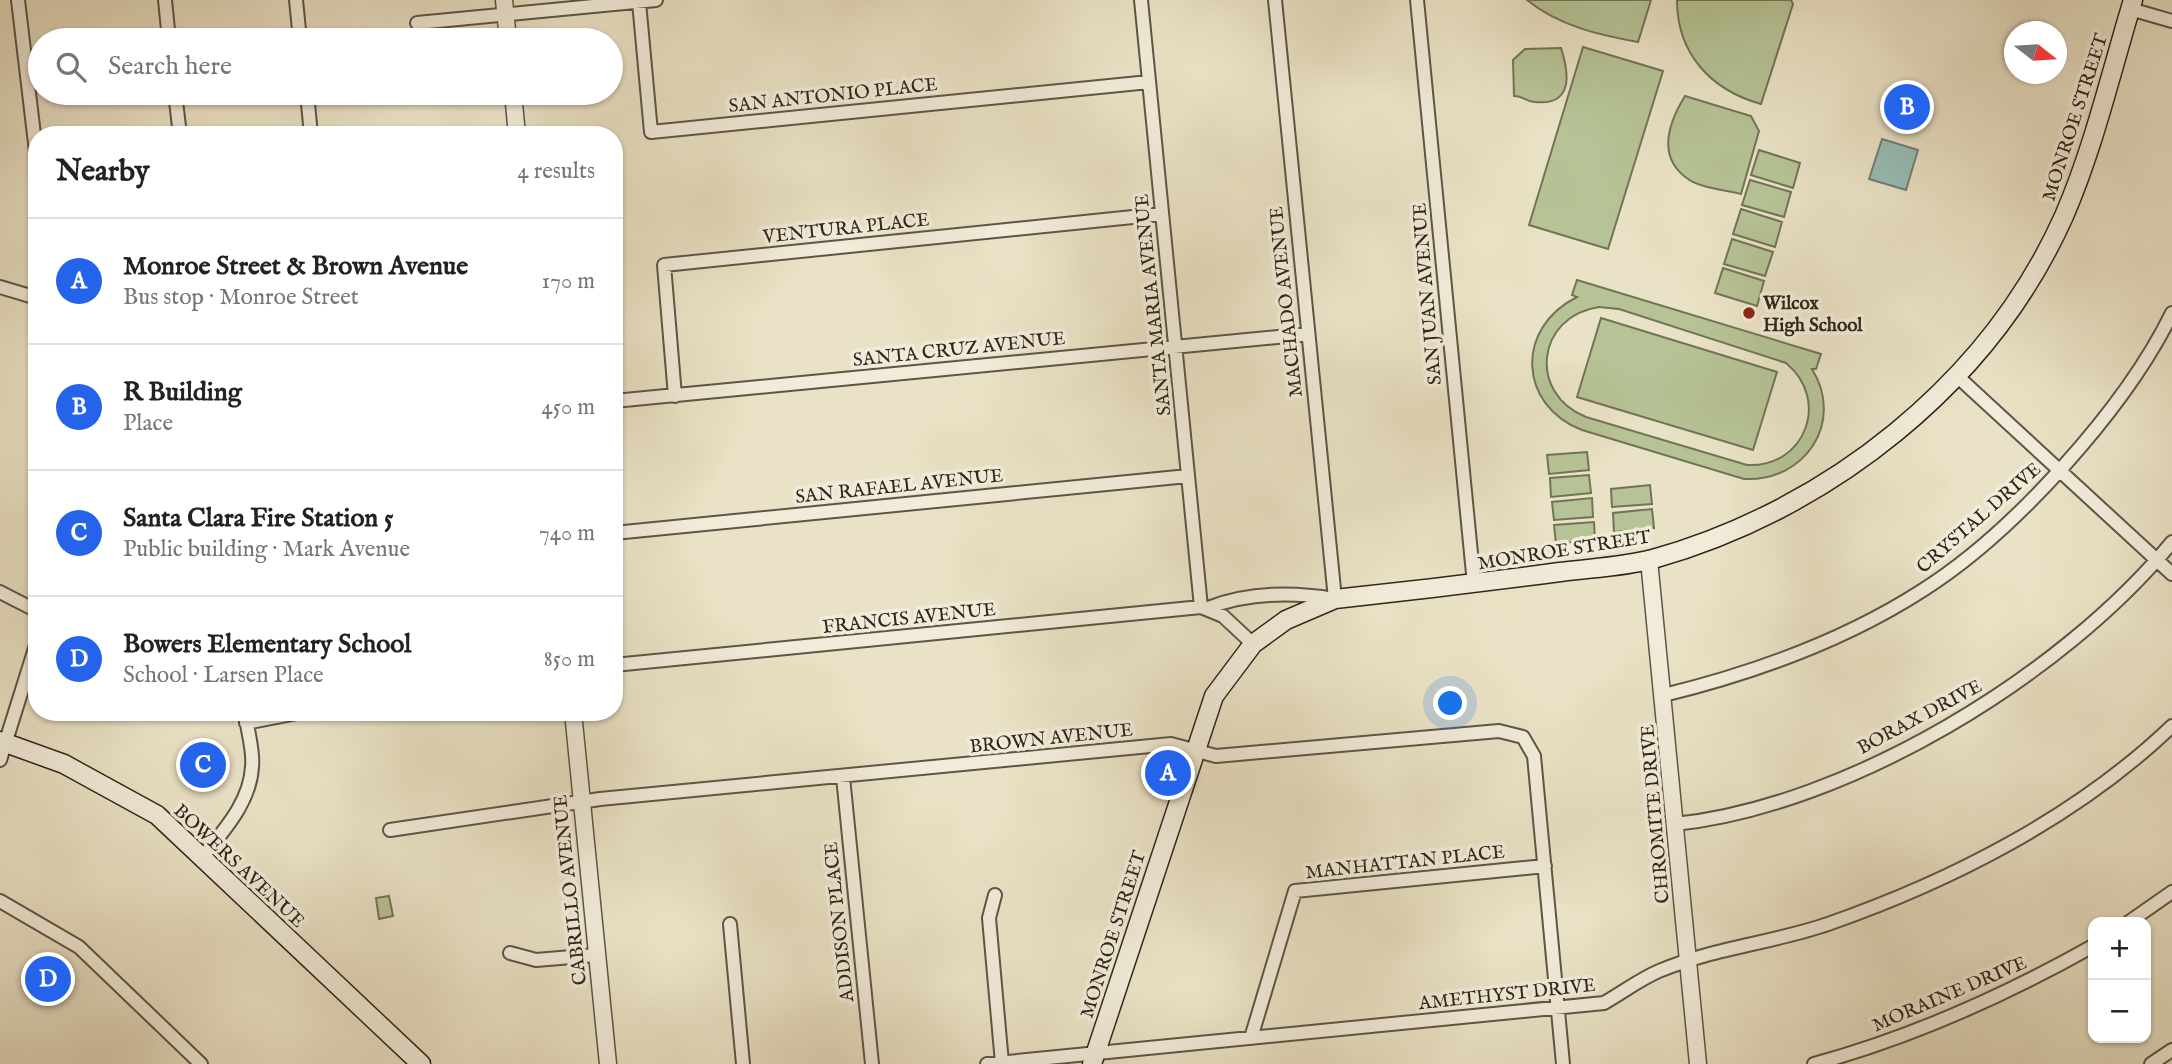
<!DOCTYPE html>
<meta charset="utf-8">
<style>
:root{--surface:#fff;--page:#f6f6f6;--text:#222;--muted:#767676;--line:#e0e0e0;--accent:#2563eb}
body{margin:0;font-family:"IM FELL English",serif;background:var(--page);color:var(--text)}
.controls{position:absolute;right:21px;bottom:21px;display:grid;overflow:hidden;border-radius:14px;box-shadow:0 2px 5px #0004}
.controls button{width:63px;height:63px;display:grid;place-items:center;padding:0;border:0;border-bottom:2px solid var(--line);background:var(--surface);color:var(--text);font:35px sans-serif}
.compass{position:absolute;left:2004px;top:21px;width:63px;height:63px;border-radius:50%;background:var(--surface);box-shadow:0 2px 5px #0004;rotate:107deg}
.you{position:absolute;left:1451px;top:704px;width:24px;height:24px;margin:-18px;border:5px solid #fff;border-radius:50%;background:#1a73e8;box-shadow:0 0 0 10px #1a73e833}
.badge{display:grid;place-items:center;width:46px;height:46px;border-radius:50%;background:var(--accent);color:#fff;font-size:23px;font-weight:700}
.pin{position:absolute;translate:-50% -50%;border:4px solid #fff;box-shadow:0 2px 7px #0006}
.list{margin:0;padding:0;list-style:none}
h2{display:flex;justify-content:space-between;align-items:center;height:91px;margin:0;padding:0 28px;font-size:30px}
h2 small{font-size:23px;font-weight:400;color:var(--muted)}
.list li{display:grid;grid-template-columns:46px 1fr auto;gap:21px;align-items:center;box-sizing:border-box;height:126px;padding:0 28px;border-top:2px solid var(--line)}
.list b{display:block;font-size:26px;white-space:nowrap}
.list p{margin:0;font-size:23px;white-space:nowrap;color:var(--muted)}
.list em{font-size:23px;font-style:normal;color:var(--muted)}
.icon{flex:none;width:38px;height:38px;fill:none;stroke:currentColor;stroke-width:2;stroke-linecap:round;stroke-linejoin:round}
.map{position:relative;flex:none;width:2172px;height:1064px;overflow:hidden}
.search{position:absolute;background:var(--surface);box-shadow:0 2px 5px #0004;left:28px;top:28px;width:595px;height:77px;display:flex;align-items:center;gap:18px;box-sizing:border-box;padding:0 24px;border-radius:38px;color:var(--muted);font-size:26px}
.panel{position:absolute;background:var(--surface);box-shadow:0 2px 5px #0004;left:28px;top:126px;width:595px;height:595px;border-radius:28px}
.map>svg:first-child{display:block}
.green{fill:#b6c396;stroke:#727458;stroke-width:2;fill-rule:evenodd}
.water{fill:#98bdb7;stroke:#6e8179;stroke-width:2}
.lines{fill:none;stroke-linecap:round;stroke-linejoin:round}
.minor-casing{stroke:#5e5546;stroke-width:16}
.tertiary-casing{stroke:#5e5546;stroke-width:19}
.secondary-casing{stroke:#2f261b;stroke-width:21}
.minor{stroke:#f1ecda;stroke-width:12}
.tertiary{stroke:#f1ecda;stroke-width:16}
.secondary{stroke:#f1ecda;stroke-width:18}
.poi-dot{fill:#8f2418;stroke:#f1ecda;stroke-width:2.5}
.labels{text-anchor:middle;stroke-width:7;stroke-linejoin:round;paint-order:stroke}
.street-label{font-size:19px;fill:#2f261b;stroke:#f1ecda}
.poi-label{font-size:19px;font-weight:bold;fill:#2f261b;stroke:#f1ecda;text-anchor:start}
</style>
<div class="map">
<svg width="2172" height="1064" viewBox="0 0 2172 1064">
<rect width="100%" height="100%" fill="#eae2c6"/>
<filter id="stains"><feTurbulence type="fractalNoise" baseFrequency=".00286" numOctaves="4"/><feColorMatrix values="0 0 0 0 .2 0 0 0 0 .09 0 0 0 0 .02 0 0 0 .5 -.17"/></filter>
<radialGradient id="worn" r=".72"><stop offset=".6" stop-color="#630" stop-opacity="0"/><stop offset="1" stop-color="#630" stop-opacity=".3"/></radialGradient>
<path class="green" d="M1527,0H1651L1638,42C1599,35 1559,26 1527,0Z
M1677,0H1791L1793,4L1761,104C1711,90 1677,54 1677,0Z
M1583,47L1663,71L1608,249L1529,225Z
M1561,48C1569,73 1574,106 1535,102C1527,102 1523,96 1514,96L1513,60L1525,49Z
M1685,96L1751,116L1759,131L1741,194C1726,190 1700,188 1688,179C1656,157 1669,122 1685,96Z
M1759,150L1800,163L1793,188L1751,175Z
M1750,180L1791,192L1784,217L1742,205Z
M1741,209L1782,222L1775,247L1733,234Z
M1732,239L1773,252L1765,276L1724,264Z
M1723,268L1764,281L1757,306L1715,293Z
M1577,280L1821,354L1816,369H1812C1845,422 1805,482 1744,479L1582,430C1518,405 1515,328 1577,297L1572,295ZM1599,307L1619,309L1786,363C1831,400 1805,468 1747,465L1586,417C1527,393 1537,316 1599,307Z
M1601,318L1777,372L1753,450L1577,397Z
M1587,452L1589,470L1549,474L1547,455Z
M1589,475L1591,493L1551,497L1550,478Z
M1650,485L1652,504L1612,507L1611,489Z
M1592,498L1593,517L1554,520L1552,502Z
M1652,509L1654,528L1614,532L1613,513Z
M1594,522L1595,540L1556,544L1554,525Z
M389,896L393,916L379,919L376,898Z"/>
<path class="water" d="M1882,139L1918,150L1906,190L1869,179Z"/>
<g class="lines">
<g class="minor-casing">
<path id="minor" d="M18,0L37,160
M165,0L169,40
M296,0L300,40
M1141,0L1201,607
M1417,0L1474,584
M639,2L651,132L1149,82
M2130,9L2172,21
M417,23L656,0
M175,93L180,135
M307,93L311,135
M0,287L37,298
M1957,376L2172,574
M675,396L664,265L1162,214
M614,401L1308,334
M614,533L1188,476
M0,592L37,611
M1208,608C1248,592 1293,592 1335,599L1275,0
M614,665L1201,607L1223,616L1253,644
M1664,695C1754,673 1844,641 1923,590C2013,533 2125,409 2172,313
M246,723L302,712
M0,760L37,642
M843,777L872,1064
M1675,824C1848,806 2062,676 2172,542
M390,830L600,799L1171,744L1216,756L1499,731L1523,737L1534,756L1563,1064
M202,858C223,831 250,803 252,767C254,750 247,730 245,712
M995,895L989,918L1002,1063
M0,901L79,947L201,1064
M2129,922L2172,892
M730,924L743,1064
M510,953L536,960L596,955
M1251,1038L1295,891L1545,866
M987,1064L1604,1003C1622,993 1640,979 1659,971C1713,948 1773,943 1828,924C1951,881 2077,817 2172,726
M1814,1064C1913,1037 2004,996 2093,946
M2151,1064L2172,1050"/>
</g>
<g class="tertiary-casing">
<path id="tertiary" d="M504,0L508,40
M513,93L517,135
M1649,560L1698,1064
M573,712L608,1064"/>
</g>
<g class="secondary-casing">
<path id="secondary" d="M0,741L64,764L157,815L421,1064
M1092,1064L1214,696L1253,644L1286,620L1335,599C1410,591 1485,582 1560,572C1590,568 1623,567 1653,559C1828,510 1989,384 2064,216C2094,147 2111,72 2133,0"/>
</g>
<use href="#minor" class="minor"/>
<use href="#tertiary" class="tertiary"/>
<use href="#secondary" class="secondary"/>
</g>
<circle class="poi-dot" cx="1749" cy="313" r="7"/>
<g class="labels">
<g class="street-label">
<text transform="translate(833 94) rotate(-6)" y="7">SAN ANTONIO PLACE</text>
<text transform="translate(2074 117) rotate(-72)" y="7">MONROE STREET</text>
<text transform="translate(846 227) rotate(-6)" y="7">VENTURA PLACE</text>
<text transform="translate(1426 294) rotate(-95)" y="7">SAN JUAN AVENUE</text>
<text transform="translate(1285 302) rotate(-96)" y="7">MACHADO AVENUE</text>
<text transform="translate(1152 305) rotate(-96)" y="7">SANTA MARIA AVENUE</text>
<text transform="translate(959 348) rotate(-6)" y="7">SANTA CRUZ AVENUE</text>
<text transform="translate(899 485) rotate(-6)" y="7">SAN RAFAEL AVENUE</text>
<text transform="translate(1978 517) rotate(-41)" y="7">CRYSTAL DRIVE</text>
<text transform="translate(1564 549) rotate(-9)" y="7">MONROE STREET</text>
<text transform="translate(909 617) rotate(-6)" y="7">FRANCIS AVENUE</text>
<text transform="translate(1919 716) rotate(-28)" y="7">BORAX DRIVE</text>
<text transform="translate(1051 737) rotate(-6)" y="7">BROWN AVENUE</text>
<text transform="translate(1654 814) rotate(-95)" y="7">CHROMITE DRIVE</text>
<text transform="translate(1405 861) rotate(-6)" y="7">MANHATTAN PLACE</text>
<text transform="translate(240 865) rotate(43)" y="7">BOWERS AVENUE</text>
<text transform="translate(569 890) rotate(-96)" y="7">CABRILLO AVENUE</text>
<text transform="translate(838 922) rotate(-96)" y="7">ADDISON PLACE</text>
<text transform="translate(1112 934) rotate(-72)" y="7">MONROE STREET</text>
<text transform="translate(1507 993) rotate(-6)" y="7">AMETHYST DRIVE</text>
<text transform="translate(1949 993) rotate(-23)" y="7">MORAINE DRIVE</text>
</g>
<g class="poi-label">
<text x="1763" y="309">Wilcox<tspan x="1763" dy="22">High School</tspan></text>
</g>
</g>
<rect width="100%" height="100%" filter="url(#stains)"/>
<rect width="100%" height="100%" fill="url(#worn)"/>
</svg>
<div class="controls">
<button>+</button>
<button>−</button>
</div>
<svg class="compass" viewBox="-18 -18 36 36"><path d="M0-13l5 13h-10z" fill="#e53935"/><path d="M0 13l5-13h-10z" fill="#767676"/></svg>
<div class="you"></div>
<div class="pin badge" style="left:1168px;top:773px">A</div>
<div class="pin badge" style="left:1907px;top:107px">B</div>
<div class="pin badge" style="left:203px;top:765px">C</div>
<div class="pin badge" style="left:48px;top:979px">D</div>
<div class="search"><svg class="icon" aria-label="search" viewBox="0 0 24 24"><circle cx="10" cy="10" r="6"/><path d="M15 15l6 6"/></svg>Search here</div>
<section class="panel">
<h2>Nearby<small>4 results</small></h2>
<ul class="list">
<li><span class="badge">A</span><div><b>Monroe Street &amp; Brown Avenue</b><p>Bus stop · Monroe Street</p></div><em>170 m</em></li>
<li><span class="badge">B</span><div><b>R Building</b><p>Place</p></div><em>450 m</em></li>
<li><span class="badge">C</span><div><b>Santa Clara Fire Station 5</b><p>Public building · Mark Avenue</p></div><em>740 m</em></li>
<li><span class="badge">D</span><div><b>Bowers Elementary School</b><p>School · Larsen Place</p></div><em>850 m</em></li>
</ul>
</section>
</div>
